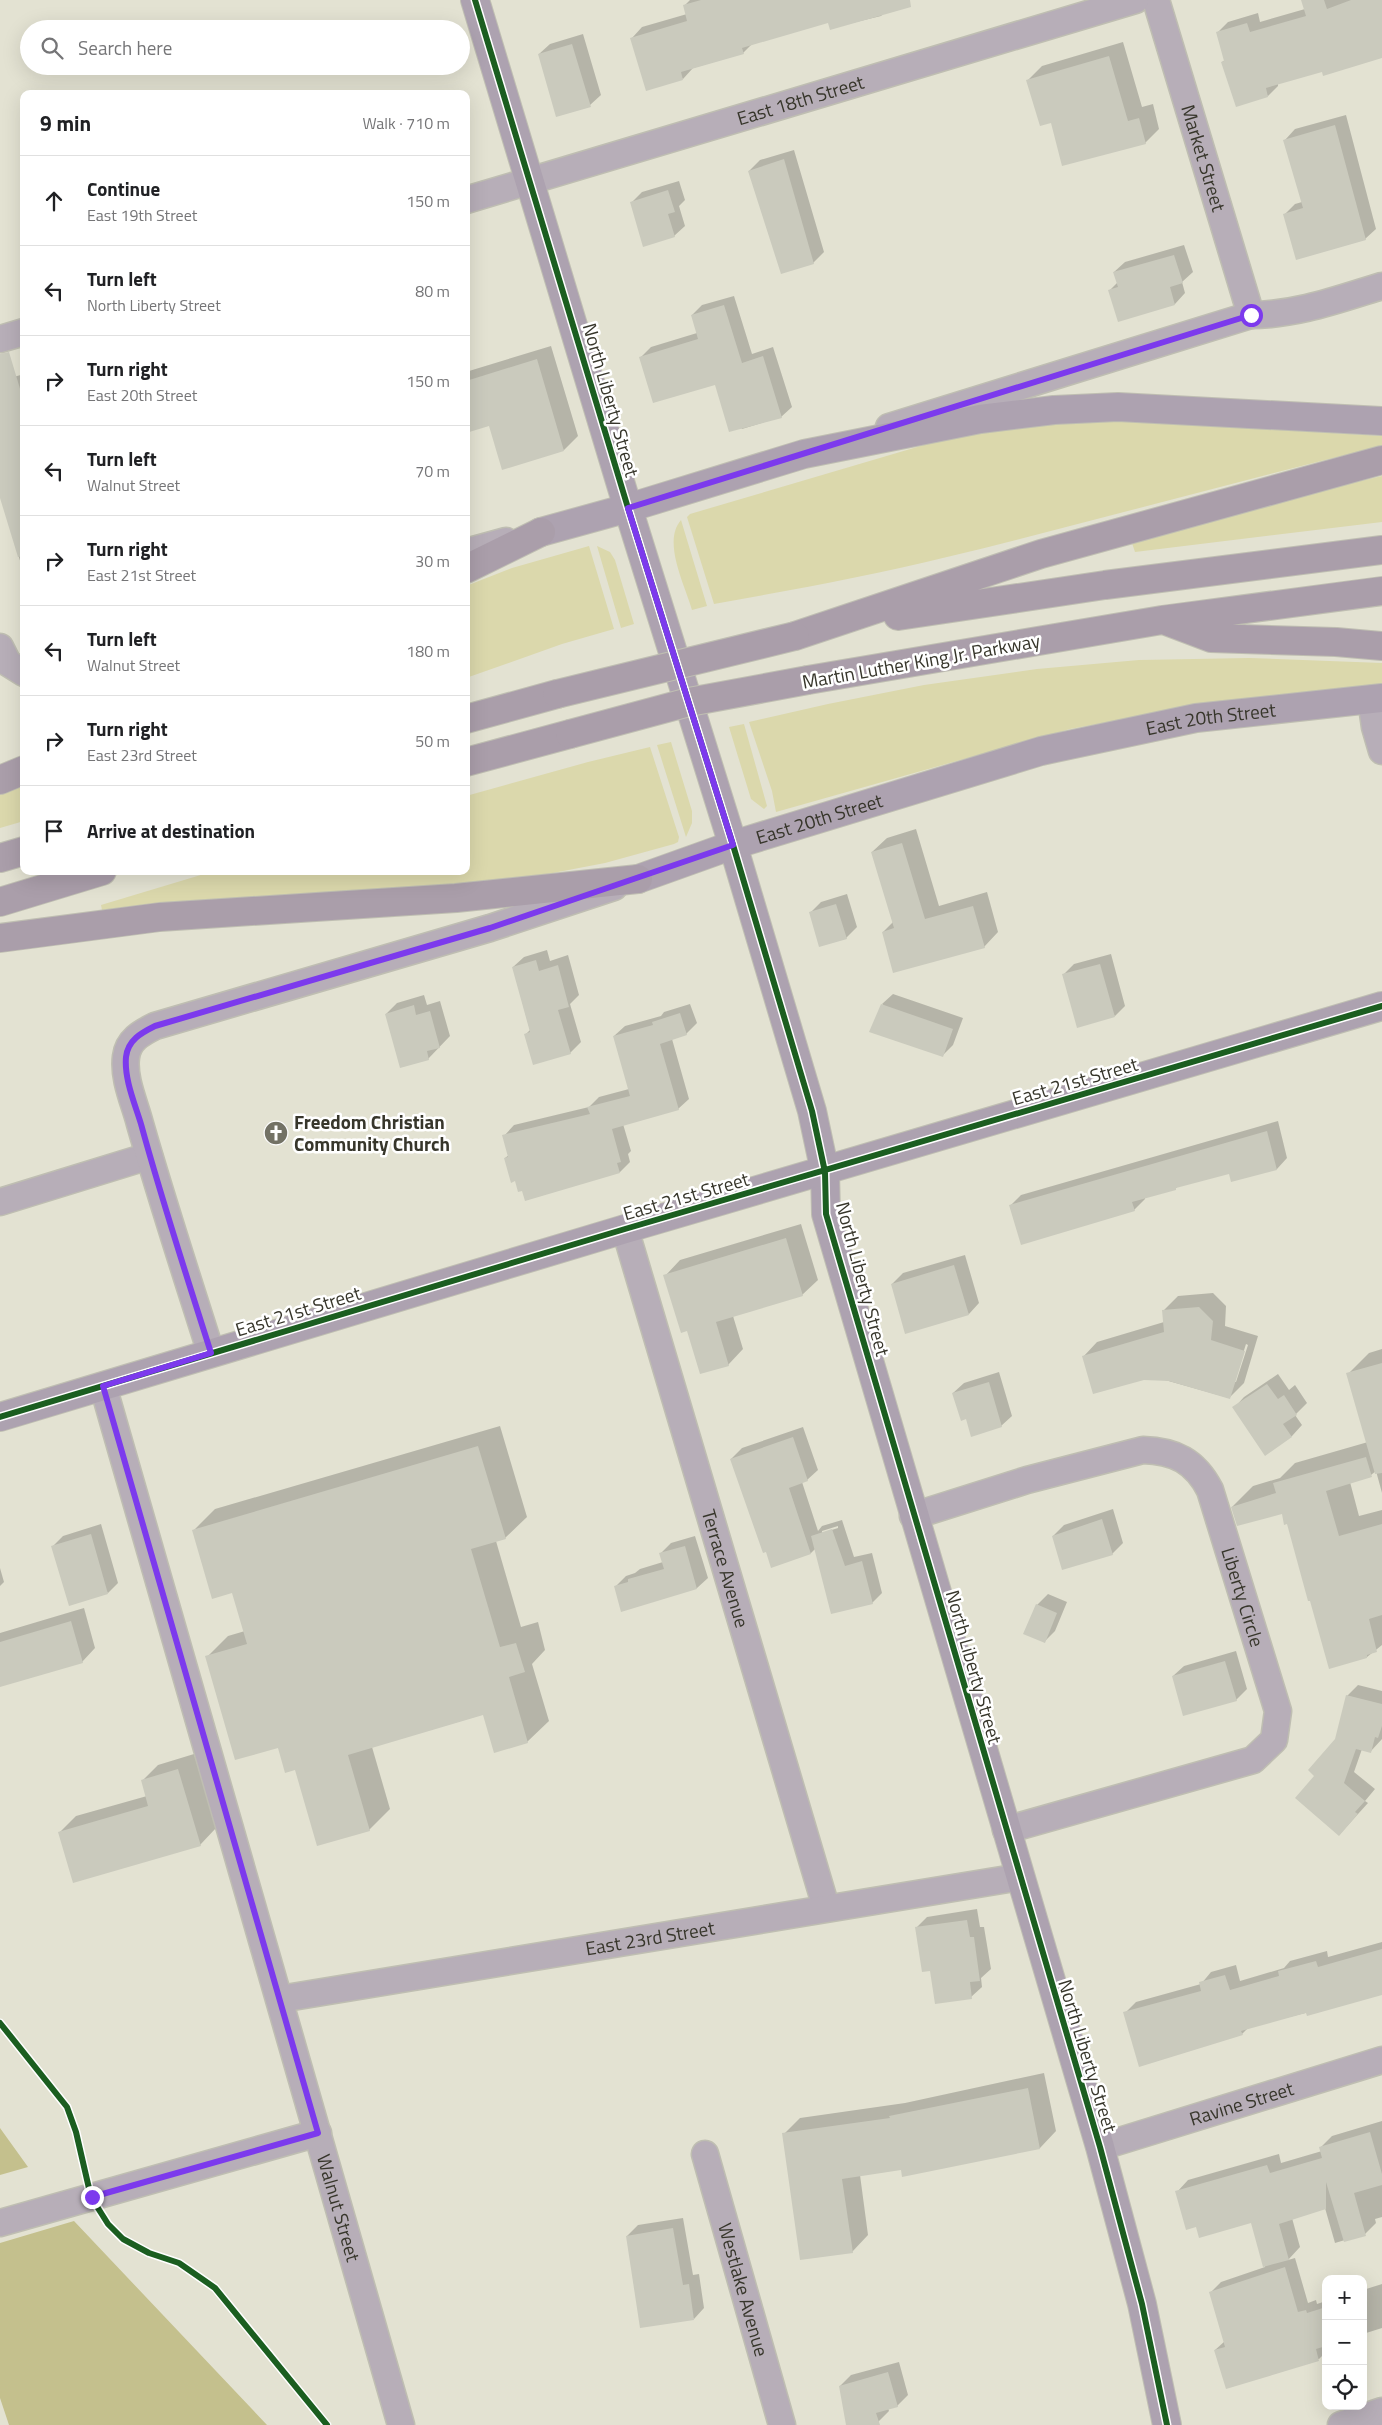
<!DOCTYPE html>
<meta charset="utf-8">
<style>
:root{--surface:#fff;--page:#f6f6f6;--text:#202124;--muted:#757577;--line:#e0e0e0}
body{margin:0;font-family:"Titillium Web",sans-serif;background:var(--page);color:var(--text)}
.controls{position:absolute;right:15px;bottom:15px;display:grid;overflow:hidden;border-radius:10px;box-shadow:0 5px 20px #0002}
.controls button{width:45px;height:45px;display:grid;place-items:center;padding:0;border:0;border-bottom:1px solid var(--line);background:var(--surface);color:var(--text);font:25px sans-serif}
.stop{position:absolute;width:15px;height:15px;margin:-11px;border:4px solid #7c3aed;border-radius:50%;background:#fff}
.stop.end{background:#7c3aed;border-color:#fff;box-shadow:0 1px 5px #0008}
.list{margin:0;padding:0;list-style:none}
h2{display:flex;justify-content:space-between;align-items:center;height:65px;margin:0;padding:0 20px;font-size:21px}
h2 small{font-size:16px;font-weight:400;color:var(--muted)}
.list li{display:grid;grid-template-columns:32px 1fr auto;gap:15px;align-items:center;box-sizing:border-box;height:90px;padding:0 20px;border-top:1px solid var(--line)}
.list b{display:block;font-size:19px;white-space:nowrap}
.list p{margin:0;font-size:16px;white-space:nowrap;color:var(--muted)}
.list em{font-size:16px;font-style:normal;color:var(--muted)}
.icon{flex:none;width:28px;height:28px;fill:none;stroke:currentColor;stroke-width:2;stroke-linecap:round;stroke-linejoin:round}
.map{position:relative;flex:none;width:1382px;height:2425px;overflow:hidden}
.search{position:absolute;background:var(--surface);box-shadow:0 5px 20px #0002;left:20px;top:20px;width:450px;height:55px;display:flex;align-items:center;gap:12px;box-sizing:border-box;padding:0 18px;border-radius:28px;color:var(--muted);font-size:19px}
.panel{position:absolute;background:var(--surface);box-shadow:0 5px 20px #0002;left:20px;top:90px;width:450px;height:785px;border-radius:10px}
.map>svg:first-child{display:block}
.green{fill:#dbd8ac}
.forest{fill:#c4c08d}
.shadow{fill:#0003;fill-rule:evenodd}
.building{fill:#cacabd}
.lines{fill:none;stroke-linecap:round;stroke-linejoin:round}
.street-casing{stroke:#bfbeb2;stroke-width:29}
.secondary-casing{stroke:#bfbeb2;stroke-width:30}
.highway-casing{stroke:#bfbeb2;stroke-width:30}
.street{stroke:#b7aeb8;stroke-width:26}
.secondary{stroke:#ada2b0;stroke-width:28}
.highway{stroke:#aa9eaa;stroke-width:28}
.highway-bridge-casing{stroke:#bfbeb2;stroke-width:30;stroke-linecap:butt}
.highway-bridge{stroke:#aa9eaa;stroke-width:28}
.cycleway-casing{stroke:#fff;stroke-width:9}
.cycleway{stroke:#1b5e20;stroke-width:6}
.route{stroke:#7c3aed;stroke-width:6}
.labels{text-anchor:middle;stroke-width:5;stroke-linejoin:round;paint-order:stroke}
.street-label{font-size:19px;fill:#37362b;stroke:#fff}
.poi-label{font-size:19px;font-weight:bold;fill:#37362b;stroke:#fff;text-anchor:start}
</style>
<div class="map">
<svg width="1382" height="2425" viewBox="0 0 1382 2425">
<rect width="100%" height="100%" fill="#e3e2d2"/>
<path class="green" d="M1088,421L1153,422L1382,436V446C1236,481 1092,522 947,557C870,576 792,590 714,604L687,517L690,514L934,442L994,429Z
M1382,476V522L1135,552L1132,543L1319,491Z
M681,520L707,606L692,610C685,585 662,542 681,520Z
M589,546L614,629L562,644L466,678V586L512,568Z
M597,546L610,552L615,560L634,624L621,628Z
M1249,658L1382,663V689L1172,710L1070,729L776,812L772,791L749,722L828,704L924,685L1037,669L1139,660Z
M744,724L767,806L764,809L751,799L729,727Z
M671,742L692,811V823L686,837L657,745Z
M650,747L679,837L678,842L674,844L605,863L511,881L102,910L101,905L214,871H466V796L588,762Z
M24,783V821L0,828V794Z"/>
<path class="forest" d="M0,2128L28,2167L0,2175Z
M74,2221L267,2425H9L0,2398V2243Z"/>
<path class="shadow" d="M690,0H897L881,16L831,28L829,21L752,44L743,53L693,68L683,79L632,38L642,27L687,14L684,6Z
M1303,0H1382V40L1323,70L1278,83V86L1268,96L1222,62L1225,60L1217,33L1228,22L1258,13L1260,22L1305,9Z
M583,34L601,95L590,105L539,54L550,44Z
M1123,42L1142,107L1153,104L1159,129L1145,143L1052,122L1028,80L1042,66Z
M1346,115L1376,229L1365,239L1284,215L1295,204L1302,202L1285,140L1295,129Z
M794,150L824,252L813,263L749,171L760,160Z
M679,181L685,200L679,206L685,226L674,236L632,202L642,192Z
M1184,245L1193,272L1182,282L1185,293L1175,304L1110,290L1118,282L1114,272L1125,262Z
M734,296L752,354L773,347L792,407L781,417L742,429L715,383L641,357L651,347L697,333L692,315L702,305Z
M551,346L578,436L564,450L489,424L466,432V363L469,371Z
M24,374V563L21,564L0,494V381Z
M916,829L939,906L987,892L998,932L984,947L883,932L893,922L872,852L887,838Z
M847,894L857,927L846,938L810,913L821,902Z
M547,950L550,961L568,955L579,995L570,1004L581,1042L570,1053L526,1034L530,1030L513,967L524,957Z
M1111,954L1125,1006L1115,1016L1063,975L1074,964Z
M893,994L963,1018L953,1045L942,1056L882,1004Z
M424,995L427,1005L440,1001L450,1036L428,1059L386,1014L397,1003Z
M690,1004L697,1023L686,1034L672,1039L689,1099L678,1109L623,1124L631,1151L628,1154L630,1162L620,1172L526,1200L523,1189L505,1158L509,1155L504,1136L514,1125L589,1107L599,1097L629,1089L614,1036L625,1026L661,1016L664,1012Z
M1278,1121L1287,1158L1277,1169L1230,1172L1178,1186L1175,1189L1145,1197V1199L1134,1210L1010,1206L1021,1195Z
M801,1224L818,1280L802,1295L733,1316L743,1349L728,1365L688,1329L665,1276L680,1260Z
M965,1255L979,1303L969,1314L892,1284L903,1273Z
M1213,1293L1226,1306L1225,1326L1258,1336L1244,1383L1229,1398L1083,1357L1097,1342L1164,1322V1310L1178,1296ZM1246,1344L1248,1345L1236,1382H1234Z
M1382,1349V1493L1376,1471L1371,1475L1350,1482L1359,1516L1382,1510V1645L1367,1657L1282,1512L1232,1507L1253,1486L1280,1478L1295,1463L1368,1442L1348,1374L1369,1353Z
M999,1372L1012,1416L1001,1426L953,1393L964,1383Z
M1278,1374L1289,1390L1295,1385L1307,1403L1295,1415L1302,1425L1292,1436L1265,1454L1234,1408L1244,1397Z
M500,1426L527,1517L505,1538L496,1541L521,1627L538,1622L545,1650L532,1664L549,1721L527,1742L484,1714L372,1747L390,1809L369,1830L295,1769L207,1657L228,1636L245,1631L233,1591L194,1530L215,1509Z
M803,1427L818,1470L807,1480L802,1482L818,1531L822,1526L842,1520L854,1557L872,1553L882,1593L872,1603L816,1548L811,1553L772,1566L731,1459L742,1448ZM838,1526V1528L822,1533V1531Z
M1113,1509L1123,1543L1112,1554L1053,1536L1064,1525Z
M101,1524L118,1583L108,1593L53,1546L63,1536Z
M695,1536L708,1578L697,1588L622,1610L615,1587L626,1576L635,1573L640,1569L663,1562L661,1553L671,1543Z
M0,1568L4,1582L0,1586Z
M1048,1594L1067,1602L1055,1631L1044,1642L1037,1605Z
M84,1608L95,1648L82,1662L0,1686V1633Z
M1236,1651L1247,1689L1236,1700L1173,1676L1184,1666Z
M1358,1685L1382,1691V1739L1371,1751L1362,1749L1354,1772L1375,1789L1365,1801L1368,1803L1339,1835L1316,1776L1336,1739L1347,1696Z
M194,1754L216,1828L200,1845L60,1832L76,1816L147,1796L142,1781L158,1765Z
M977,1909L980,1927H984L991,1969L981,1978L982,1987L971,1997L931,1970L916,1928L927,1917Z
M1382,1942V1994L1249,2027L1242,2034L1125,2013L1136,2002L1201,1984L1211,1972L1236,1965L1240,1981L1284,1968L1290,1961L1327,1951L1328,1957Z
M1044,2073L1056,2131L1040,2148L903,2175L902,2169L860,2175L868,2235L852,2252L784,2134L800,2118L905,2103Z
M1382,2121V2217L1375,2219L1376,2223L1365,2234L1335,2243L1325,2208L1292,2218L1300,2247L1288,2260L1295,2258L1308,2303L1316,2300L1317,2304L1326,2301V2352L1319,2359L1215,2350L1225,2341L1211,2292L1221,2282L1265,2267L1252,2221L1197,2225L1177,2192L1188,2180L1279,2154L1281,2163L1322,2151L1321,2147L1332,2136Z
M683,2218L693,2275L699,2274L704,2308L694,2319L627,2236L638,2225Z
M1382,2284V2328L1363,2334V2290Z
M899,2362L908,2395L897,2406L888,2408L889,2411L878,2422L868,2425H848L840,2386L851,2375Z"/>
<path class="building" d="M701,0H910L911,7L830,30L828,23L742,48L744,54L681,72L683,80L646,91L630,38L687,21L683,5Z
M1301,0H1324L1327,9L1351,0H1382V58L1323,76L1322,72L1266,88L1268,97L1236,107L1221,62L1224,61L1216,32L1247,23L1250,32L1306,16Z
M572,44L591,107L556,117L538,54Z
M1109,56L1128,121L1139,118L1146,144L1062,166L1051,123L1040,126L1026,80Z
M1335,125L1366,240L1296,260L1283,214L1303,208L1283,140Z
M784,159L814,264L781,274L748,171Z
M668,190L675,212L668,214L675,237L643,247L630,202Z
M1174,255L1183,283L1170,287L1175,305L1118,322L1108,290L1118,287L1113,272Z
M724,305L742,363L763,356L782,418L729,432L715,385L653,403L639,357L698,339L691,315Z
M9,352L24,402V556L18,557L0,498V354Z
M537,359L564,451L502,470L489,426L466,433V381Z
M902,843L925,919L973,906L985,948L893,973L882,932L894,928L871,852Z
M836,904L847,939L819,947L809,912Z
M536,960L539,971L558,965L569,1007L558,1010L571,1054L533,1065L524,1034L530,1032L512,967Z
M1100,964L1115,1017L1077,1028L1062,974Z
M881,1004L953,1029L943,1057L869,1032Z
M414,1005L416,1015L430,1011L440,1048L427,1051L429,1060L400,1068L385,1014Z
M680,1013L687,1035L660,1044L679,1110L612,1129L621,1162L617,1163L620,1173L525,1201L522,1191L518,1192L515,1181L511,1183L504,1158L508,1157L502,1135L590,1114L587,1107L630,1096L613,1036L653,1025L652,1022Z
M1267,1131L1277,1170L1231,1182L1229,1174L1176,1188V1190L1132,1202L1135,1211L1021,1245L1009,1205Z
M786,1238L803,1296L716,1322L729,1366L700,1374L687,1331L681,1333L663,1275Z
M954,1265L969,1315L905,1334L891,1284Z
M1199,1307L1213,1321L1211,1340L1245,1351L1230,1399L1169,1381L1144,1380L1093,1394L1082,1356L1164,1332L1162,1310Z
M1382,1363V1473L1375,1474L1346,1373Z
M989,1382L1002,1427L971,1437L966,1419L961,1421L952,1393Z
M1267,1384L1278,1399L1284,1395L1297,1415L1283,1424L1292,1437L1265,1456L1232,1407Z
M793,1437L808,1481L789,1488L811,1554L771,1568L766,1552L763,1553L730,1459Z
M478,1446L506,1539L471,1549L500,1647L516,1643L525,1672L509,1677L528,1743L494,1753L483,1715L348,1755L370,1831L317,1846L295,1770L285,1773L278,1748L235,1760L205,1656L247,1644L232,1593L212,1599L192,1530Z
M1366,1457L1372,1477L1326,1491L1339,1536L1382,1524V1615L1369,1619L1377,1652L1367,1655V1658L1329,1669L1310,1601H1308L1287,1524L1284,1525L1282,1514L1237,1526L1231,1507L1276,1493L1273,1483Z
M1102,1519L1113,1555L1062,1570L1052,1536Z
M832,1529L845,1566L862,1561L873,1604L831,1614L811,1536Z
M91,1534L108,1594L69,1606L51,1546Z
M685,1546L697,1589L621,1612L614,1586L628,1582V1579L664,1569L659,1553Z
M1036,1604L1057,1613L1045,1643L1023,1634Z
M71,1621L83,1663L0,1687V1642Z
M1225,1661L1237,1701L1183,1716L1172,1676Z
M1346,1695L1382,1704V1726L1378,1738L1375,1737L1371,1753L1356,1749L1344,1783L1365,1801L1355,1812L1358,1814L1339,1836L1295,1798L1314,1776L1308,1770L1335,1739Z
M178,1769L201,1846L73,1883L58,1832L148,1806L141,1780Z
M967,1920L970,1937H974L980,1981L970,1982L972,1999L935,2004L930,1971L922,1972L915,1927Z
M1382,1949V1995L1307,2016L1306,2013L1241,2031L1243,2035L1139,2067L1123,2012L1201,1991L1199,1982L1225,1975L1230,1990L1279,1976L1278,1971L1316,1961L1318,1967Z
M1028,2088L1040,2149L902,2177L901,2170L842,2179L853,2253L800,2260L782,2133L890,2118L889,2116Z
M1370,2132L1382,2174V2185L1354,2193L1366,2236L1344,2242L1326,2182V2209L1279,2224L1289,2260L1263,2267L1251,2223L1199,2238L1196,2227L1186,2230L1175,2191L1267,2165L1270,2173L1322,2158L1319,2147Z
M673,2228L683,2285L689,2284L694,2320L640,2328L626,2236Z
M1285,2267L1298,2312L1306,2310L1307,2313L1326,2307V2346L1316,2349L1319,2361L1226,2389L1214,2350L1225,2347L1209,2292Z
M888,2372L898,2407L876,2413L880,2425H846L839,2386Z"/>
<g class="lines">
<g class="street-casing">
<g id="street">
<path id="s1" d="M1156,0L1251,315"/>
<path id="s2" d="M466,200L1135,0"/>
<path d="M0,339L24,332"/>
<path d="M889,427L1251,315C1297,315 1339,299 1382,286"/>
<path d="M466,552L506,541"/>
<path d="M0,647L8,663L24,673"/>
<path d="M1371,699L1375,727L1382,751"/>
<path d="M0,1202L149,1156"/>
<path id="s3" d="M625,1229L826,1907"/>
<path d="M211,1353C187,1277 162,1201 140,1124C135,1104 123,1079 126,1057C128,1040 141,1033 155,1026L490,928L614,887"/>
<path id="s4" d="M103,1386L401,2425"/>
<path id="s5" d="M913,1516L1027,1480L1143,1450C1175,1451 1195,1461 1210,1490L1278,1711L1274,1740L1253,1760L1006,1830"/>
<path id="s6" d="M280,1999L1020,1877"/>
<path id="s7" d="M1100,2147L1382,2060"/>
<path id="s8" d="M705,2154L782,2425"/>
<path d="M0,2223L318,2133"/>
<path d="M1341,2425L1382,2411"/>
</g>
</g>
<g class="secondary-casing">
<g id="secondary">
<path d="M475,0L628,508L733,845L812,1111L825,1172L826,1214L1100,2147L1142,2304L1167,2425"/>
<path d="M541,532L628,508L804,454L980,419L1054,410L1118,407L1382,421"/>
<path id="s9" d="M638,879L733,845L1041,751L1196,718L1382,698"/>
<path d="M0,1417L625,1229L1382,1006"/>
</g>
</g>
<g class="highway-casing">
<path id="highway" d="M466,569L541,532
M898,616L1105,585L1382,550
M1166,621L1211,638L1336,642L1382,646
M795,636L1041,554L1382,460
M808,680L1162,620L1382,591
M466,719L557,694
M466,762L570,734
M0,780L24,770
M0,858L24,851
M0,902L102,871
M0,938L160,917L456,898L638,879"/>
</g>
<use href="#street" class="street"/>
<use href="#secondary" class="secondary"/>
<use href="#highway" class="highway"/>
<g class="highway-bridge-casing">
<path id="highway-bridge" d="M557,694L795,636
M570,734L689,702L808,680"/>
</g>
<use href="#highway-bridge" class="highway-bridge"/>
<g class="cycleway-casing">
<path id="cycleway" d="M475,0L628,508L733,845L812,1111L825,1172L826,1214L1100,2147L1142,2304L1167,2425
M0,1417L625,1229L1382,1006
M0,2023L67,2107L76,2132L91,2197L108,2224L123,2239L149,2253L179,2263L215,2288L327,2425"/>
</g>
<use href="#cycleway" class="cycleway"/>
</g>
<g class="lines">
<path class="route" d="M92,2197L318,2133L103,1386L211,1353C187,1277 162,1201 141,1124C135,1104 124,1079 126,1057C128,1040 141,1033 155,1026L490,928L733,845L628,508L1251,315"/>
</g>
<defs>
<g id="church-disc" transform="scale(1.25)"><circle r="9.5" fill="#737265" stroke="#fff"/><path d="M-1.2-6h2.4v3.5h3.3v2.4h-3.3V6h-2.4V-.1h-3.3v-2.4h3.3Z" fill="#fff"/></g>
</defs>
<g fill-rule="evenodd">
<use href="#church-disc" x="276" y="1133"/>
</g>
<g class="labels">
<g class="street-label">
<text dy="7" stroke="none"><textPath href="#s2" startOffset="349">East 18th Street</textPath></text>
<text dy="7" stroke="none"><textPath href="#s1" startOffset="165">Market Street</textPath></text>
<text transform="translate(611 400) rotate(74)" y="7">North Liberty Street</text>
<text transform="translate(921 661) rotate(-10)" y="7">Martin Luther King Jr. Parkway</text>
<text dy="7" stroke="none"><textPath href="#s9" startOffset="596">East 20th Street</textPath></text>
<text dy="7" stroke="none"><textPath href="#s9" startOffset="191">East 20th Street</textPath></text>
<text transform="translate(1075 1081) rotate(-16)" y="7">East 21st Street</text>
<text transform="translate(686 1196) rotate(-16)" y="7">East 21st Street</text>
<text transform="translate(863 1279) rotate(75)" y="7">North Liberty Street</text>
<text transform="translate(298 1311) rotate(-17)" y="7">East 21st Street</text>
<text dy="7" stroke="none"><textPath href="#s3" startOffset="354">Terrace Avenue</textPath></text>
<text dy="7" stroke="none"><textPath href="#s5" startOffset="434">Liberty Circle</textPath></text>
<text transform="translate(974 1667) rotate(74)" y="7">North Liberty Street</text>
<text dy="7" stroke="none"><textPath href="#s6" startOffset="375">East 23rd Street</textPath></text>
<text transform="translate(1088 2056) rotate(73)" y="7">North Liberty Street</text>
<text dy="7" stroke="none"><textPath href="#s7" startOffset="148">Ravine Street</textPath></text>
<text dy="7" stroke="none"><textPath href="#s4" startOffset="855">Walnut Street</textPath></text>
<text dy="7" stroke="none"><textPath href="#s8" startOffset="141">Westlake Avenue</textPath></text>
</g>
<g class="poi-label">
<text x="294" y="1129">Freedom Christian<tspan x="294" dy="22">Community Church</tspan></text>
</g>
</g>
</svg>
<div class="controls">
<button>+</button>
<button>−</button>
<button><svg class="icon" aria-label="locate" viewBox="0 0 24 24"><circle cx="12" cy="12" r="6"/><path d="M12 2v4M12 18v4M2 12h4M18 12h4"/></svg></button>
</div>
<div class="stop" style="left:1251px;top:315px"></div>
<div class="stop end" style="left:92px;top:2197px"></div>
<div class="search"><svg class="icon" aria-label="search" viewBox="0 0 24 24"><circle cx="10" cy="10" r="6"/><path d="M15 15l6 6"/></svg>Search here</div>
<section class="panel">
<h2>9 min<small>Walk · 710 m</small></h2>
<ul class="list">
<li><svg class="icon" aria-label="ahead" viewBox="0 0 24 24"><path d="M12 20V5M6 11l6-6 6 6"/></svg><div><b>Continue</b><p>East 19th Street</p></div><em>150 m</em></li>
<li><svg class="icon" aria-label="left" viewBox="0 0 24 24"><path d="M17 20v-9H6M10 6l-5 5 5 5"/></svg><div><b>Turn left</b><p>North Liberty Street</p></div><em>80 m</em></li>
<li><svg class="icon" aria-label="right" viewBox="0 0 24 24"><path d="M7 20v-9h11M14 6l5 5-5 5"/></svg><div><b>Turn right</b><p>East 20th Street</p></div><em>150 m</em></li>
<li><svg class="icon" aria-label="left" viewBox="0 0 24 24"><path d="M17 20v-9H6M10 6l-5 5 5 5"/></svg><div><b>Turn left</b><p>Walnut Street</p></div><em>70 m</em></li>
<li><svg class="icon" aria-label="right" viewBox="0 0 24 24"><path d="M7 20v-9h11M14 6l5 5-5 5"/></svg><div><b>Turn right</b><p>East 21st Street</p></div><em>30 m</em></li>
<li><svg class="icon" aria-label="left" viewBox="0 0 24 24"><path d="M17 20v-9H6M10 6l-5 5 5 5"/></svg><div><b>Turn left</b><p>Walnut Street</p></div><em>180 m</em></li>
<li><svg class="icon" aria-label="right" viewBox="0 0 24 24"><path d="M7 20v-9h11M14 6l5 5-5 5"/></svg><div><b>Turn right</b><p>East 23rd Street</p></div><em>50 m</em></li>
<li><svg class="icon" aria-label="arrive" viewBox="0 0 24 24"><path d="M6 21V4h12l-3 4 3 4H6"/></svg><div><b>Arrive at destination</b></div></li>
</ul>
</section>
</div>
